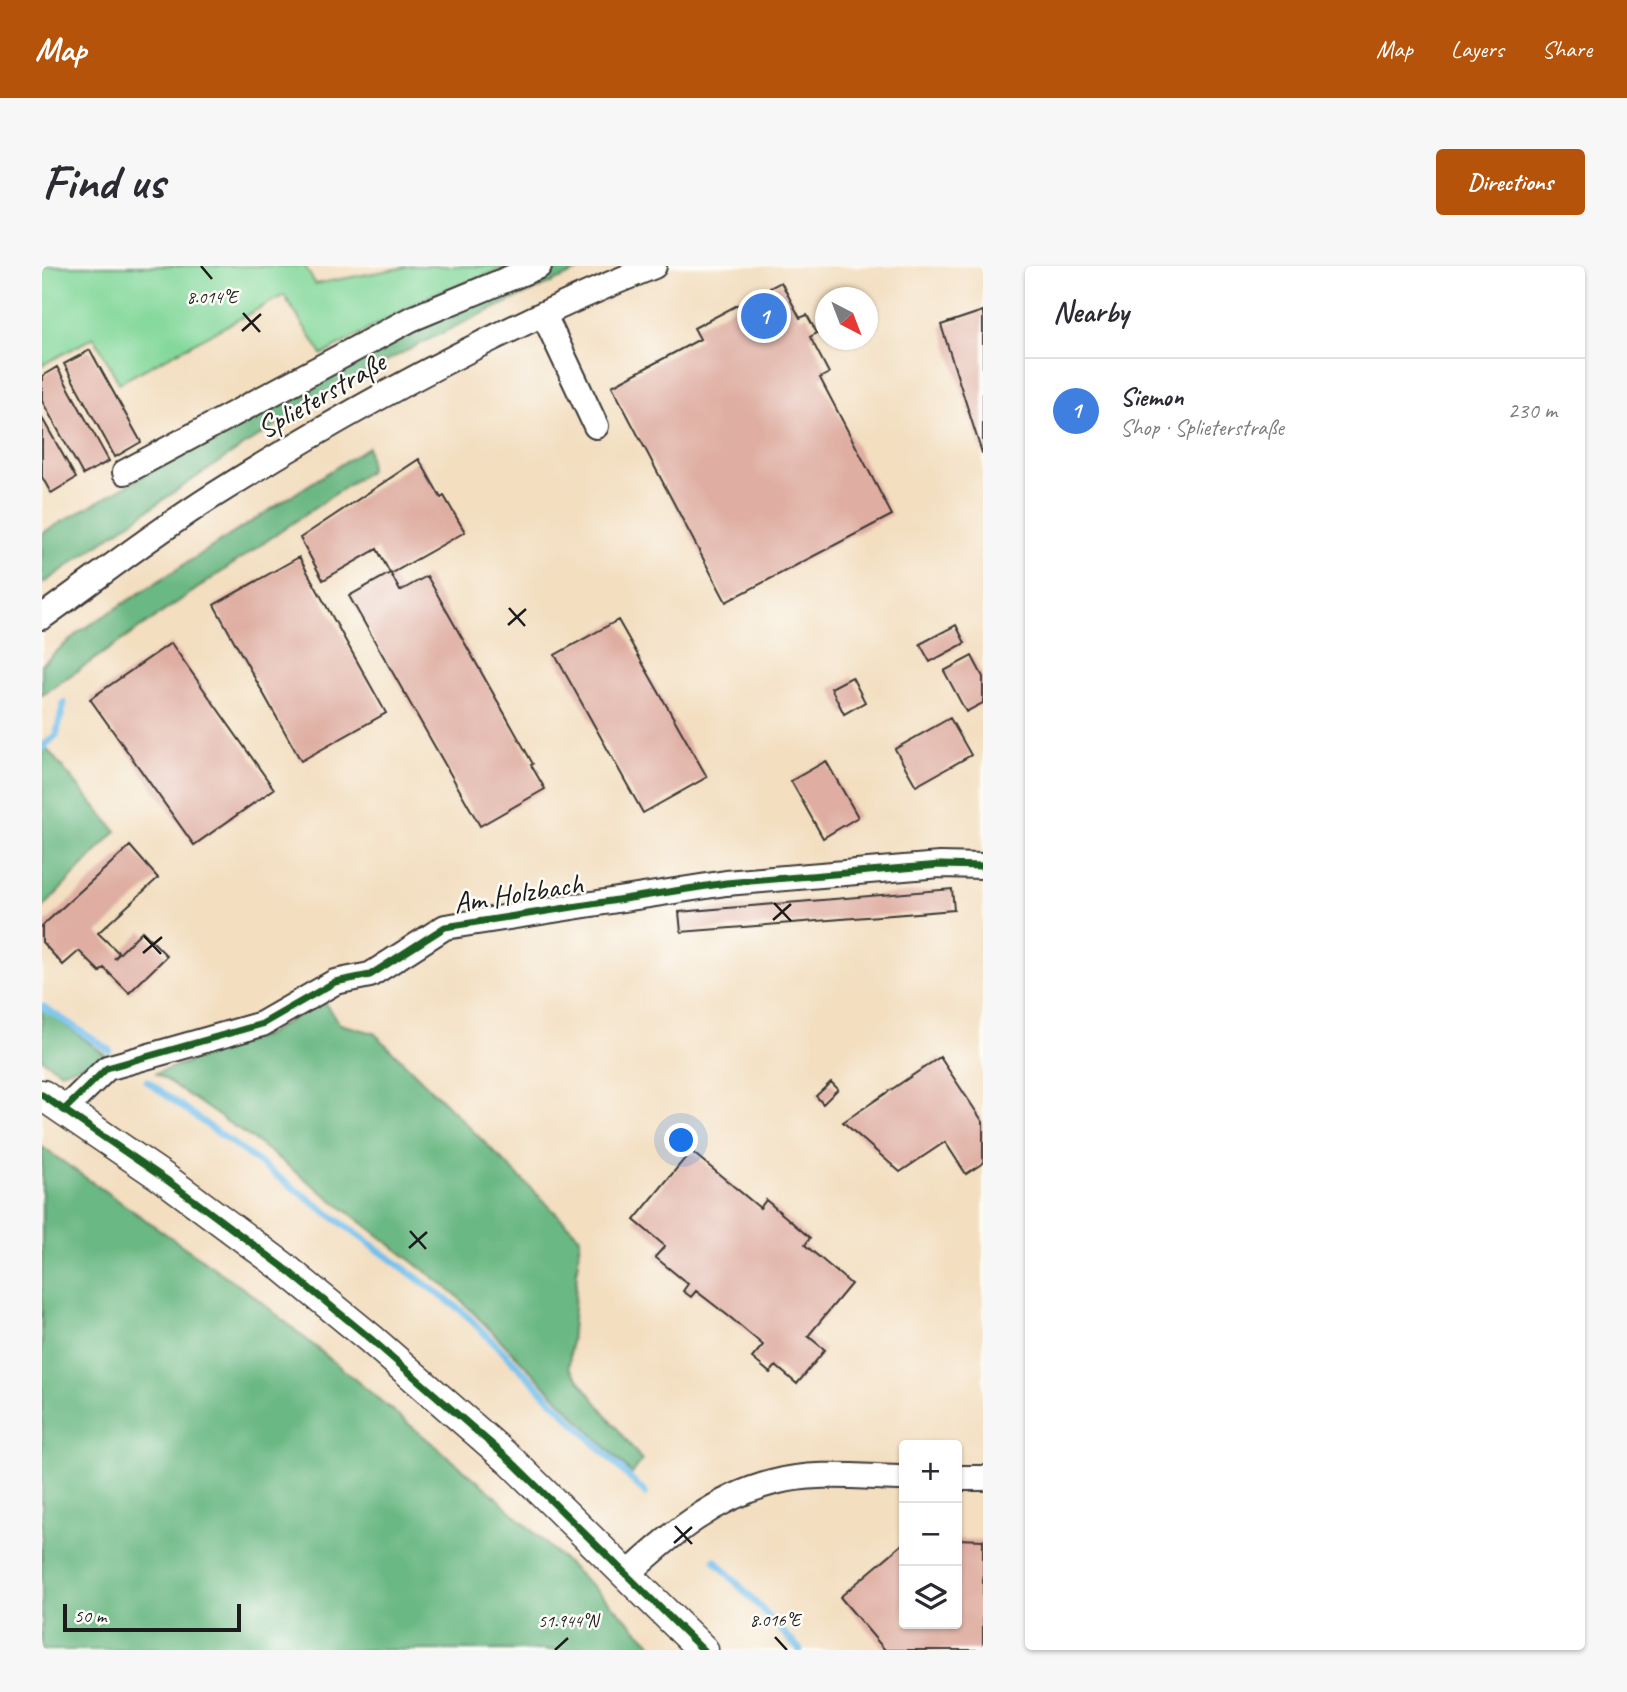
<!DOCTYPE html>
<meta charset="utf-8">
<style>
:root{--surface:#fff;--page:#f7f7f7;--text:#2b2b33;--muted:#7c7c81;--line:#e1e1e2;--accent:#b45309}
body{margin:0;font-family:Caveat,sans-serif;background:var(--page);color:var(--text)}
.controls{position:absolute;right:21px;bottom:21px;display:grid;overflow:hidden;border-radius:7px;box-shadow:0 2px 5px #0004}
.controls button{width:63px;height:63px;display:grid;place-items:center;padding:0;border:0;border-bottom:2px solid var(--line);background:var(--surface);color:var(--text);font:35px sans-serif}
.compass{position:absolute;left:773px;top:21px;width:63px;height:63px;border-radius:50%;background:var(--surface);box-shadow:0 2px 5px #0004;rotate:138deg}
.scale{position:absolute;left:21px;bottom:18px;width:178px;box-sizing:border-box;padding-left:7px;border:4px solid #1c1c1c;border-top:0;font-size:19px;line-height:24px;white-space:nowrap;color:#1c1c1c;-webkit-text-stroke:5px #fdfcf7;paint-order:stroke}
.you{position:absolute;left:640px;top:875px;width:24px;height:24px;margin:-18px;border:5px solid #fff;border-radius:50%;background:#1a73e8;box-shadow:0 0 0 10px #1a73e833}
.badge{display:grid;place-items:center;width:46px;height:46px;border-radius:50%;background:var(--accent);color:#fff;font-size:23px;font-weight:700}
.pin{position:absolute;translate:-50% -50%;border:4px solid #fff;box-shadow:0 2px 7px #0006}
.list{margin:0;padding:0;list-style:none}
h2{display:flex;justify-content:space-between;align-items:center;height:91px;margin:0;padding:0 28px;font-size:30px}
h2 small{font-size:23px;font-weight:400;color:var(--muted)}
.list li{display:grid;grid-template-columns:46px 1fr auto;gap:21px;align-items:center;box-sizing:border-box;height:105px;padding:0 28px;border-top:2px solid var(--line)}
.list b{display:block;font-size:26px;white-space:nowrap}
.list p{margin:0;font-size:23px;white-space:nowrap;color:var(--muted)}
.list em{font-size:23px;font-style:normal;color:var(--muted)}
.icon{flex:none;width:38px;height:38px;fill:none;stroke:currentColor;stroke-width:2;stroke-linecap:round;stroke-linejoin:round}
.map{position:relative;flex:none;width:941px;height:1384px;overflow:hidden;border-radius:7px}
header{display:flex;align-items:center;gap:42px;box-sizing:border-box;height:98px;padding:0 35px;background:var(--accent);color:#fff}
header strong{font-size:33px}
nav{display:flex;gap:38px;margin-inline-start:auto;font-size:24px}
.intro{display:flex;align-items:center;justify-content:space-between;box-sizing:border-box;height:168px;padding:0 42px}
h1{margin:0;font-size:49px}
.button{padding:18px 32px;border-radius:7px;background:var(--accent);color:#fff;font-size:24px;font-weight:700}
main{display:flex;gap:42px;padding:0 42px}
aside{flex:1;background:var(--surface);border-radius:7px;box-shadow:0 2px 5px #0004}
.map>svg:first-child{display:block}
.green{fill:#84d89b;stroke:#507a5c;stroke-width:2}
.forest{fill:#6bb883;stroke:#446a50;stroke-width:2}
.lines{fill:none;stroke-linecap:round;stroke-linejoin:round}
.stream{stroke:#73bfed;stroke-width:7}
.building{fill:#dfada1}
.minor-casing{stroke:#3c3935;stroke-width:28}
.major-casing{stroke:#3c3935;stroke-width:33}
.minor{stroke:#fff;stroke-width:24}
.major{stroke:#fff;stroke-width:30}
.cycleway-casing{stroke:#fdfcf7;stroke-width:11}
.cycleway{stroke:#1b5e20;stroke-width:7}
.ticks{fill:none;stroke:#1c1c1c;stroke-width:2.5}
.labels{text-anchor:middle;stroke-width:5;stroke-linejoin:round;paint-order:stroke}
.street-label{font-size:30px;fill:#1c1c1c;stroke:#fdfcf7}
.ticks-label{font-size:18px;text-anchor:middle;fill:#1c1c1c;stroke:#fdfcf7;stroke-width:5;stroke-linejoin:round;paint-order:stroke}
</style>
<header>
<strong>Map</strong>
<nav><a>Map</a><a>Layers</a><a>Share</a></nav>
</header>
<div class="intro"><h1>Find us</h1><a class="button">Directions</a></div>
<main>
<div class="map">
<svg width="941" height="1384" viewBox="0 0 941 1384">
<rect width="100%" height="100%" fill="#fdfcf7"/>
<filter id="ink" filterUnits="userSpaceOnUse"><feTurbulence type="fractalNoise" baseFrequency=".0143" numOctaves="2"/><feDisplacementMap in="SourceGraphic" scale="14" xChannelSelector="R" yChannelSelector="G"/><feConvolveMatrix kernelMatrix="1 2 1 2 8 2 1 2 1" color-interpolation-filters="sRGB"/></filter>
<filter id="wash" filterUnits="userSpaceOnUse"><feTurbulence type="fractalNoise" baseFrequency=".00686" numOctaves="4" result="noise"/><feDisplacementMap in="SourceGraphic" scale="28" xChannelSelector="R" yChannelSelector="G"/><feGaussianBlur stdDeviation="1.57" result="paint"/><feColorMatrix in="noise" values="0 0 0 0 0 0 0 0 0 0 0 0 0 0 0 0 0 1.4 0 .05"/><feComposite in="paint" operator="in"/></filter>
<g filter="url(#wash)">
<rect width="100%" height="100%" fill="#f3dec0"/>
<path class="green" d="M0,0H263L273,18L369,0H469L389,29L280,89L242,29L77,117L52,71L0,99Z"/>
<path class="forest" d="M517,0H547C468,35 388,70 312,113C203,174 102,247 0,318V267L373,57Z
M326,181L328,204L0,429V398L37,366Z
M0,477L74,565L0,643Z
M281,735L298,758L332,767L538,971L527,1101L600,1194L590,1208L413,1028L216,877L114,807L223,769Z
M0,741L66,791L19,806L0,793Z
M0,881L212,1030L444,1222L568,1337L616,1384H0Z"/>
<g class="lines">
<path class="stream" d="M0,482L14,469L22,437
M0,740L67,784
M105,815L420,1045L603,1227
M673,1294L758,1384"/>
</g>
<g id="blocks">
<path class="building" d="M739,16L758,52L765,49L775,67L768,71L787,107L778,112L850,249L684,336L570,120L658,73L652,62Z
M941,45V187H940L899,59Z
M48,84L99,176L73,191L22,98Z
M15,101L67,195L41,209L0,135V110Z
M0,152L34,212L9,227L0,211Z
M377,193L399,232L402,230L423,266L349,308L358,325L385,310L491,498L489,499L503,523L438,560L307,330L348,307L335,283L281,314L258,272Z
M257,291L344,447L259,495L172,339Z
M576,354L665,511L601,547L513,389Z
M914,359L923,377L888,396L878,378Z
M129,377L232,523L152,579L48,433Z
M930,390L941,411V437L924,446L902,405Z
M810,411L823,436L802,448L789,422Z
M908,452L929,489L874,520L853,483Z
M784,495L816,551L781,572L749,515Z
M88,580L116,612L56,667L77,687L72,693L100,665L125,690L87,727L62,702L58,706L37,685L21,699L0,676V660Z
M910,623L912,644L639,666L637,646Z
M898,791L941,856V897L924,908L903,876L858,906L801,856Z
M789,816L796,823L781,838L774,830Z
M649,885L718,942L724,934L768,972L763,979L809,1018L766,1070L783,1084L755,1118L734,1100L728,1107L710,1092L721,1079L689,1052L654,1025L649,1031L641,1025L646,1018L613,991L623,980L592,954Z
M915,1273L941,1274V1384H843L798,1331L862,1277V1358H915Z"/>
</g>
</g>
<g filter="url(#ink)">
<use href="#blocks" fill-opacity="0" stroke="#3c3935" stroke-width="2"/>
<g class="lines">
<g class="minor-casing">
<path id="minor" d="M502,49L554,160
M83,206L369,53L497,0
M0,351C56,311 111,268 169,231C310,142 457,62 612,0
M23,843L65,802L220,758L293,716L328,709L403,661L684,617L898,599L941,600
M915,1212H941
M586,1308C628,1269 672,1232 729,1217C771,1205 819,1211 862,1212"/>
</g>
<g class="major-casing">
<path id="major" d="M0,829L126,915L240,1000L329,1073L470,1196L661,1384"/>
</g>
<use href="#minor" class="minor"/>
<use href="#major" class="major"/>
<g class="cycleway-casing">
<path id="cycleway" d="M0,829L126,915L240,1000L329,1073L470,1196L661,1384
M23,843L65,802L220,758L293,716L328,709L403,661L684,617L898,599L941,600"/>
</g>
<use href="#cycleway" class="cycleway"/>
</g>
</g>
<path class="ticks" d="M159,0L170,13M201,47L218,66M200,65L219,48M467,342L483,360M466,359L484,343M732,637L749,655M731,654L749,638M102,670L119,688M101,687L120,671M368,965L384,983M367,982L385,966M633,1260L650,1278M632,1277L650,1261M733,1371L745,1384M513,1384L526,1372"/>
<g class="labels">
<g class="street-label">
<text transform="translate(279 129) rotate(-30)" y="10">Splieterstraße</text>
<text transform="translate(476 627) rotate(-9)" y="10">Am Holzbach</text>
</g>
</g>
<g class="ticks-label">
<text x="170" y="37">8.014°E</text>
<text x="733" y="1360">8.016°E</text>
<text x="526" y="1361">51.944°N</text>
</g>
</svg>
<div class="controls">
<button>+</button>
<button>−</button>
<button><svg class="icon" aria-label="layers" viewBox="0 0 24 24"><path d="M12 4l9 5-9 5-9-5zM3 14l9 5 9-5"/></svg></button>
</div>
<svg class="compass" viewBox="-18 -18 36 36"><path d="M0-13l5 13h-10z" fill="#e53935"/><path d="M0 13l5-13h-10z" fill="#7c7c81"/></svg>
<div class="scale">50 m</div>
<div class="you"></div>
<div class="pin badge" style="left:722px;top:50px;background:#3f7fe0">1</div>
</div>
<aside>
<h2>Nearby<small></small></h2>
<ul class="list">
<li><span class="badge" style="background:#3f7fe0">1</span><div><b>Siemon</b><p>Shop · Splieterstraße</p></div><em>230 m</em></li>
</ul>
</aside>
</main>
